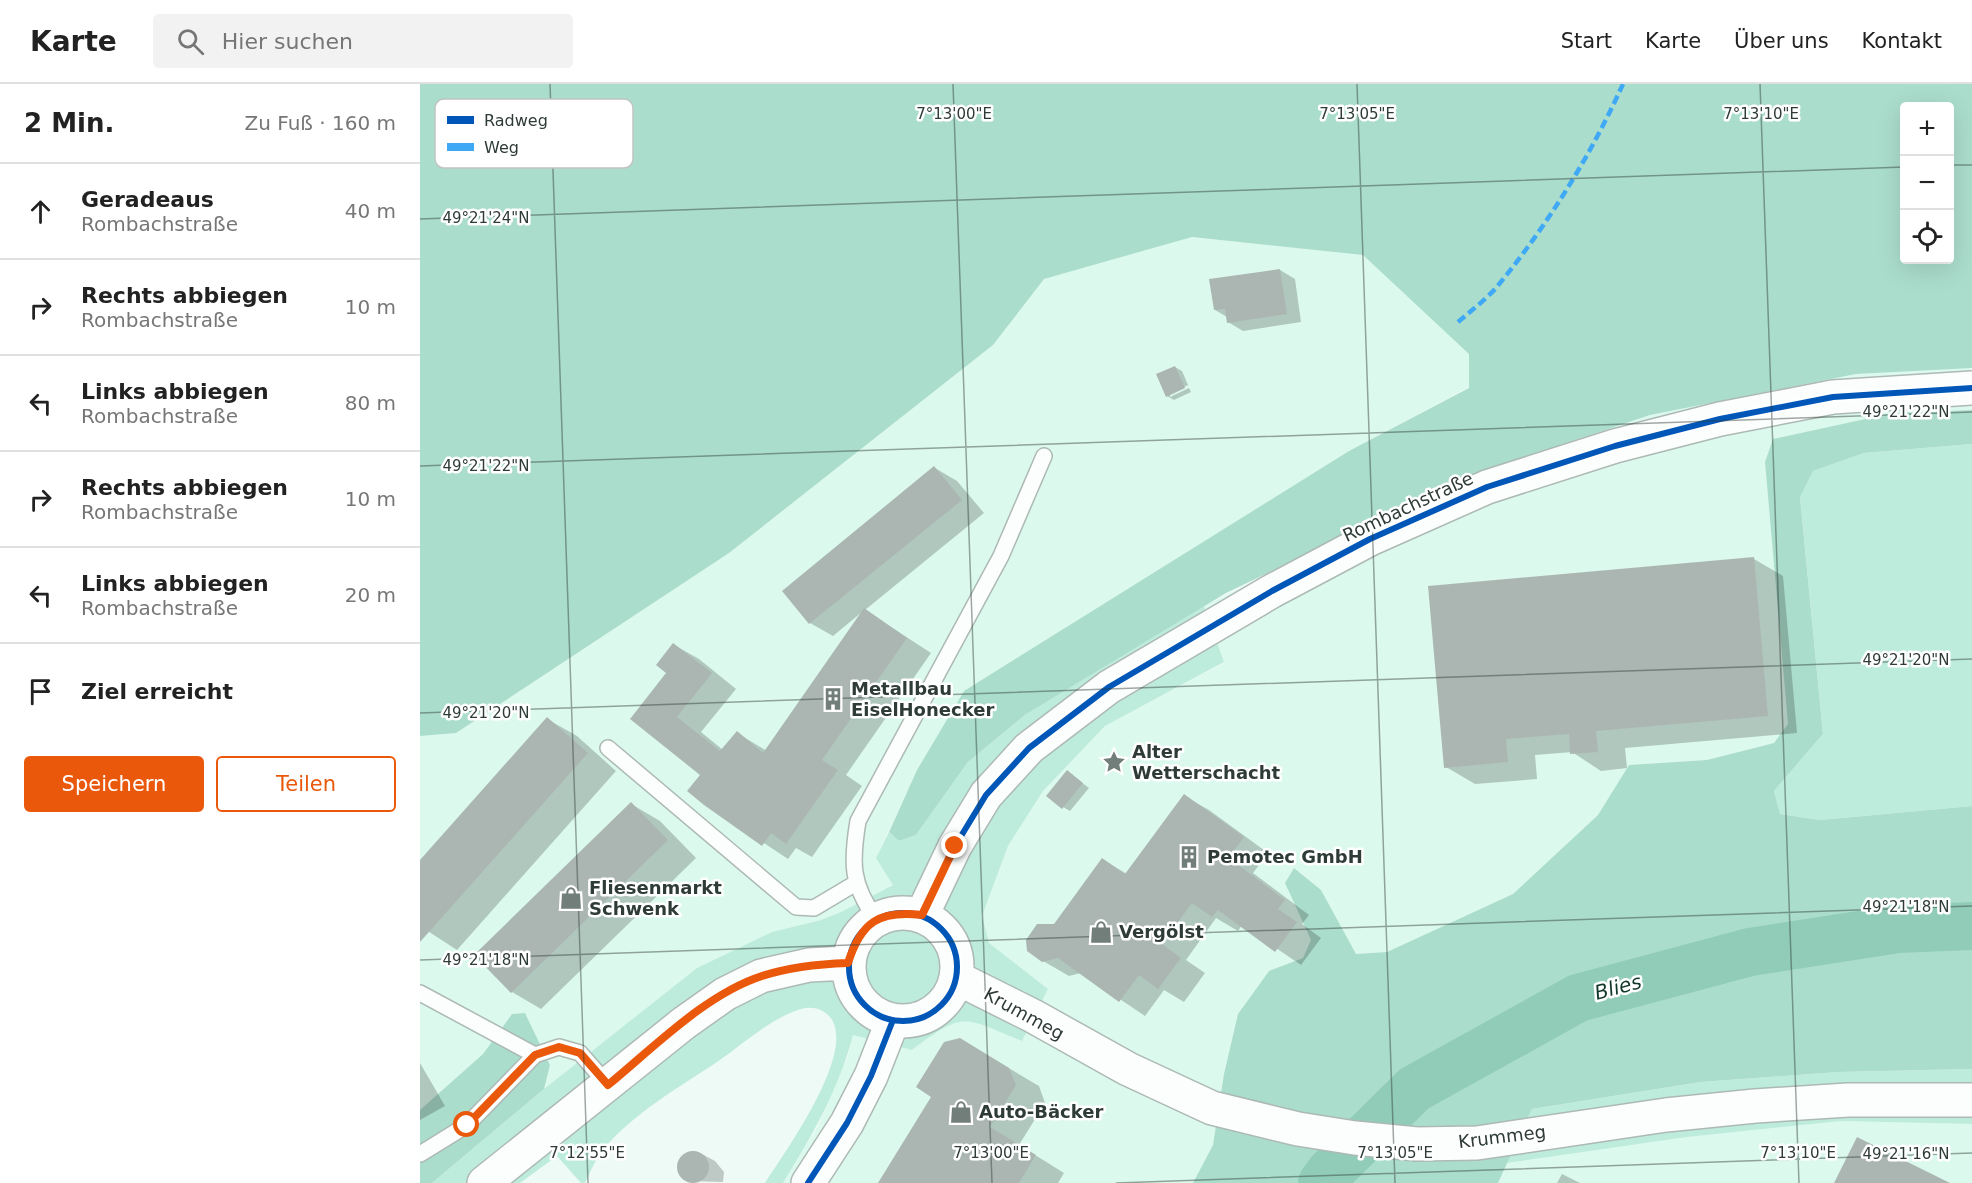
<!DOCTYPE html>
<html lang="de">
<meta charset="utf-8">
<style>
:root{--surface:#fff;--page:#f2f2f2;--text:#222;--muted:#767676;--line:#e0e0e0;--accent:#ea580c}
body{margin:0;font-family:"DejaVu Sans",sans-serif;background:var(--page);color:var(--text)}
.controls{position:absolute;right:18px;top:18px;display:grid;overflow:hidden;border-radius:6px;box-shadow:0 6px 24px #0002}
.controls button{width:54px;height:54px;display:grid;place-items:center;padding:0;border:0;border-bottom:2px solid var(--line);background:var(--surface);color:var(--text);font:30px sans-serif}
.stop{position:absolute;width:18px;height:18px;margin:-14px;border:4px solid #ea580c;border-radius:50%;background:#fff}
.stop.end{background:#ea580c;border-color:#fff;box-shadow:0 2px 6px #0008}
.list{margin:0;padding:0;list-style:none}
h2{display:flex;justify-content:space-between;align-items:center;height:78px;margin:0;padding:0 24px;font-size:26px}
h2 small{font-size:20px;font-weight:400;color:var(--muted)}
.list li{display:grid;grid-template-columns:39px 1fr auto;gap:18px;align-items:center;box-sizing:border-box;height:96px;padding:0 24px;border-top:2px solid var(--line)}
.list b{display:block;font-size:22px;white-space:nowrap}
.list p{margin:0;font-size:20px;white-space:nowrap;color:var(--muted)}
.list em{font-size:20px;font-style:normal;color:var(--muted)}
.actions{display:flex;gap:12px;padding:18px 24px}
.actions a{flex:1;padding:14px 0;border:2px solid var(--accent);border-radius:6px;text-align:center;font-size:21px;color:var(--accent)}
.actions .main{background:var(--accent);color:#fff}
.icon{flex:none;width:33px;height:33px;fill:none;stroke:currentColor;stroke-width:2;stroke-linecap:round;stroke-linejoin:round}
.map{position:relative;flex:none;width:1552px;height:1099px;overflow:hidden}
header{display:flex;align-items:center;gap:36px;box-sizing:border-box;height:84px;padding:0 30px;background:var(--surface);border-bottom:2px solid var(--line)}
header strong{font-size:28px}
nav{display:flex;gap:33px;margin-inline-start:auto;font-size:21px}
.search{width:420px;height:54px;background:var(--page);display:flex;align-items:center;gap:15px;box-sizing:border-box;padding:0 21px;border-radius:6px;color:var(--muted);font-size:22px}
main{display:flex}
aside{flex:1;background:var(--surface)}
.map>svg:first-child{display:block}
.built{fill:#dcf9ee}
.green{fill:#beecdc}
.forest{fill:#abddcc;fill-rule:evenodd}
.shadow{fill:#0003}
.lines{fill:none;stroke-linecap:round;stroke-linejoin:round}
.river{stroke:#91ccb9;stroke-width:48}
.building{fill:#abb6b2}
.lane-casing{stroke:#adb9b4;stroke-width:18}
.secondary-casing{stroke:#adb9b4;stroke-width:36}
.lane{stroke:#fcfefe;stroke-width:15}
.secondary{stroke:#fcfefe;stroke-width:33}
.quiet{stroke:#3fa9f5;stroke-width:4.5;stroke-dasharray:9 4.5;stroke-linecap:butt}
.cycleway-casing{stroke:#fff;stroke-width:10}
.cycleway{stroke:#0057b8;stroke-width:6}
.route{stroke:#ea580c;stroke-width:8}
.ticks{fill:none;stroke:#2e3b36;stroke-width:1.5;stroke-opacity:0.45}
.labels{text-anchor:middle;stroke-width:5;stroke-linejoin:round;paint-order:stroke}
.street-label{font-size:18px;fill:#2e3b36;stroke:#fff}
.poi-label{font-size:18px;font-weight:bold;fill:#2e3b36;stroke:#fff;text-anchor:start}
.water-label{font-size:20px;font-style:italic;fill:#12372c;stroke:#fff}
.key{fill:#fff;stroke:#c0c4c3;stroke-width:1.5}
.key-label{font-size:16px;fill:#2e3b36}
.ticks-label{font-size:15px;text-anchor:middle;fill:#2e3b36;stroke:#fff;stroke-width:5;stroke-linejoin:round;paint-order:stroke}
</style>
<header>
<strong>Karte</strong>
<div class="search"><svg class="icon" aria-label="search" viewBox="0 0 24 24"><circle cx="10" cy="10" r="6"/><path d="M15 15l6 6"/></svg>Hier suchen</div>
<nav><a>Start</a><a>Karte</a><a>Über uns</a><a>Kontakt</a></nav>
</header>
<main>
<aside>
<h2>2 Min.<small>Zu Fuß · 160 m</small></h2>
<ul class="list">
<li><svg class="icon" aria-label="ahead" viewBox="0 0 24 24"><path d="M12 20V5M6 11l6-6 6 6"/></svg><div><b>Geradeaus</b><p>Rombachstraße</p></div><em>40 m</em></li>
<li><svg class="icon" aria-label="right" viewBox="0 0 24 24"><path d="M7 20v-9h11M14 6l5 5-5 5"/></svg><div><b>Rechts abbiegen</b><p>Rombachstraße</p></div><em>10 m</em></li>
<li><svg class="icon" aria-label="left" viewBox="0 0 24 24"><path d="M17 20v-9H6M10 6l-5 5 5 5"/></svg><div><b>Links abbiegen</b><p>Rombachstraße</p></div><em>80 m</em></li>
<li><svg class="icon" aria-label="right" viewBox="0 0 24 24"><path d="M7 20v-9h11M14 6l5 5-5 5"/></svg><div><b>Rechts abbiegen</b><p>Rombachstraße</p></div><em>10 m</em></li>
<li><svg class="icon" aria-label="left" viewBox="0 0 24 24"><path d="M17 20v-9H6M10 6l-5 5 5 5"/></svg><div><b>Links abbiegen</b><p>Rombachstraße</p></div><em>20 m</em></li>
<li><svg class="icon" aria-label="arrive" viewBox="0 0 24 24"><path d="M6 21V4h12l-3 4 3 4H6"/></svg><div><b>Ziel erreicht</b></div></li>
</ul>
<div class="actions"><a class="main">Speichern</a><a>Teilen</a></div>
</aside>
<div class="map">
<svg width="1552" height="1099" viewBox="0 0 1552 1099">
<rect width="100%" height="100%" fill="#eefaf5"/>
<path class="built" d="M772,153L943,171L1050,270L1049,303L929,367L544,607L497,686L456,774L474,800L421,828L401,836L352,848L277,884L124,1005L130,980L105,929L92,930L63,970L0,1026V652L36,649L309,469L573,261L624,195Z
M1550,284L1552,326L1473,329L1345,378L1368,640L1354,659L1287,676L1209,681L1178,731L1093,810L967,868L936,871L901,806L874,784L865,799L891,856L883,874L849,887L818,930L804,990L793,1061L773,1099H363L398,1042L428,972L433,950L492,966L524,942L548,935L602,956L628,905L569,859L562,832L588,762L623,707L685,642L804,579L784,522L1057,389L1230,331L1436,290Z
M1421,1037L1552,1040V1099H1078L1087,1079L1100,1077L1267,1053Z"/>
<path class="green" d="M1552,360V722L1400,736L1360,730L1354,707L1403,650L1380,412L1393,387L1444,369Z
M784,522L804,578L685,642L623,707L588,762L562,832L569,859L628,905L602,957C543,933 545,926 492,966L433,951C419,1005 392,1052 363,1099H345C365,1068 438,967 410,933C403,925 392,922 381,925C351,934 323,960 297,978C258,1004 212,1030 182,1067C175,1076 170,1089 165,1099H161L137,1072L100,1099H12L124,1005L277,884L352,848L401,836L421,828L473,801L456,774L469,748L479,757L496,751L548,678L605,631Z
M1552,985V1040L1421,1037L1267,1053L1087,1079L1112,1025L1281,998L1418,988Z"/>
<path class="forest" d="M0,0H1552V284L1436,290L1230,331L1057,389L806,509L605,631L548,678L496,751L479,757L469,748L497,686L544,607L929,367L1049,304V270L943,171L772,153L624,195L573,261L309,469L36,649L0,652ZM1484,22H1530V176H1484Z
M1552,326V360L1444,369L1393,387L1380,413L1403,650L1354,707L1360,730L1400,736L1552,722V985L1418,988L1281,998L1112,1025L1078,1099H773L793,1061L804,990L818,930L849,887L883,874L891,856L865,799L874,784L901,806L936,870L967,868L1093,810L1178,731L1209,681L1287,676L1354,659L1368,640L1345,378L1353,355L1473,329Z
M105,929L130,981L124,1005L12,1099H0V1026L63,970L92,930Z"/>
<path class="shadow" d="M860,186L875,195L881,238L823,247L808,238L807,233L795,226Z
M755,283L762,287L768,301L750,310V313L769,304L771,308L754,316L747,312Z
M515,384L537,397L564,429L445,526L511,569L426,691L442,702L392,773L376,764L368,775L285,720L282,691L212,635L248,589L254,561L279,575L316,605L281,648L303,666L317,649L347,667L442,528L413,552L390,539L364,507Z
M1334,475L1363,492L1377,649L1205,664L1207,684L1181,687L1152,668L1115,671L1117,695L1055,700L1026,683Z
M127,635L157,652L196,687L37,866L0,842V778Z
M648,688L669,704L650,727L643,723Z
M764,712L789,726L848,769L833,789L889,831L882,840L901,854L881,881L822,841L818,847L796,834L766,876L785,889L764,918L744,906L725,932L661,889L649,892L623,877L634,842L683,776L707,790Z
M211,720L240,737L276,774L121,925L92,908Z
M570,973L619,1002L625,1019L599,1061L644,1089L638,1099H460Z
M0,979L25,1022L0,1036Z
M267,1069H280L295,1077L304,1088L303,1098L268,1097L258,1087L260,1075Z
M1142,1090L1160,1099H1137Z"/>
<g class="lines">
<path class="river" d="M902,1099L910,1088L994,1005L1158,914L1330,868L1478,845L1552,842"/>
</g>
<path class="building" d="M860,185L867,230L807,239L805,225L794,226L789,195Z
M755,282L765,304L746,313L736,290Z
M514,382L542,416L389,540L362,507Z
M1334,473L1348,632L1176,647L1178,668L1150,670L1149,650L1086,655L1088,678L1024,684L1008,502Z
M444,524L487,554L402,676L418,686L366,760L351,749L342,762L284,721L267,707L280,691L210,635L246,589L236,581L253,559L292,589L257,633L300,667L317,647L343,669Z
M127,633L168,669L0,858V776Z
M647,686L663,699L642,725L626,712Z
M764,710L824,753L809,774L865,816L858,825L877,838L855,868L798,826L792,833L772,819L742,860L761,874L738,905L719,891L699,918L638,874L622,878L607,867L606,856L617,840H634L682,774L705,790Z
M211,718L248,756L91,909L54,871Z
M540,954L589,984L596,1001L570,1043L616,1071L599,1099H458L511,1013L496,1003L524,958Z
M1437,1053L1530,1099H1414Z
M257 1083a16 16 0 1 1 32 0a16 16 0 1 1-32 0Z"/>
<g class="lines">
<g class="lane-casing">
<path id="lane" d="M188,664L376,823L394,824L436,799
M456,835C431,800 431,779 438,737L581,472L624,372
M0,909L115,971
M0,1070L47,1041L115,971L139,963L160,969L188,1001"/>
</g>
<g class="secondary-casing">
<path id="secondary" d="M429 883a54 54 0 1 1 108 0a54 54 0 1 1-108 0Z
M502,831L535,762L566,711L609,664L689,603L852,507L950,455L1067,403L1195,362L1300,335L1413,313L1552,304
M537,894L613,932L708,985L792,1024L878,1045L935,1054L997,1060L1057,1059L1246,1031L1335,1022L1428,1016H1552
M64,1099L264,939L305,910L341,892L389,881L428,879
M388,1099L427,1039L451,992L473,936"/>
</g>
<use href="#lane" class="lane"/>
<use href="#secondary" class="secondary"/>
<path class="quiet" d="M1038,238C1051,227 1065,216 1076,204C1127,142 1170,73 1203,0"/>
<g class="cycleway-casing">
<path id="cycleway" d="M429 883a54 54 0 1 1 108 0a54 54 0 1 1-108 0Z
M502,831L535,762L566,711L609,664L689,603L852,507L950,455L1067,403L1195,362L1300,335L1413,313L1552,304
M388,1099L427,1039L451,992L473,936"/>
</g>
<use href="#cycleway" class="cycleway"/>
</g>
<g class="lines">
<path class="route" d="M47,1041L115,971L139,963L160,969L188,1001C233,964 286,910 342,892C370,883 399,880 428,879C441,838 459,826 502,831L535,762"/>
</g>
<path class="ticks" d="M130,0L168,1099M533,0L572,1099M937,0L975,1099M1340,0L1379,1099M1530,81H1552M0,135L1484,83M0,382L1552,328M0,629L1552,575M0,876L1552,822M696,1099L1552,1069"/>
<defs>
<g id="building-bare" transform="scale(1.8)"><path d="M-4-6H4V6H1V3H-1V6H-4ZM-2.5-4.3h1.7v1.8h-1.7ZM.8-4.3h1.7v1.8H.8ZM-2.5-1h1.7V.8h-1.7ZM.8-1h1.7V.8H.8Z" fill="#717e79" stroke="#fff" stroke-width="2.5" paint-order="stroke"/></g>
<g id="sight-bare" transform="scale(1.8)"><path d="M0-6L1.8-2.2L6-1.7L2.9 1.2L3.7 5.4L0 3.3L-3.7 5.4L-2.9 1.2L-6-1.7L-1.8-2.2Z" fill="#717e79" stroke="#fff" stroke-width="2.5" paint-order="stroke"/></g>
<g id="shop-bare" transform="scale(1.8)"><path d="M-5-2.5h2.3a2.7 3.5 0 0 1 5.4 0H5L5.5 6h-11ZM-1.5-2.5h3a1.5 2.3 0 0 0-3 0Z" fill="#717e79" stroke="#fff" stroke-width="2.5" paint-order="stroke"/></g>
</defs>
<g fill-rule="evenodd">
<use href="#building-bare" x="413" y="615"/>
<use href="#sight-bare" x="694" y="678"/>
<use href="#building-bare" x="769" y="773"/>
<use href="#shop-bare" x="151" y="814"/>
<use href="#shop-bare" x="681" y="848"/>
<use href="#shop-bare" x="541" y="1028"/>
</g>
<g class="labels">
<g class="street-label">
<text transform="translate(988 423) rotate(-25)" y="6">Rombachstraße</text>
<text transform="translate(604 930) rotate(29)" y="6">Krummeg</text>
<text transform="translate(1082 1053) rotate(-7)" y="6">Krummeg</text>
</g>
<g class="poi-label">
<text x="431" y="611">Metallbau<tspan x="431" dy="21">EiselHonecker</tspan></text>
<text x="712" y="674">Alter<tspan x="712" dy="21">Wetterschacht</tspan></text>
<text x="787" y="779">Pemotec GmbH</text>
<text x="169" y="810">Fliesenmarkt<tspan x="169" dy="21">Schwenk</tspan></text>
<text x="699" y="854">Vergölst</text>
<text x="559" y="1034">Auto-Bäcker</text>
</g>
<g class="water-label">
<text transform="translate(1198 903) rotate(-15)" y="7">Blies</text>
</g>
</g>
<rect x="15" y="15" width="198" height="69" rx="9" class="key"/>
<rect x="27" y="32" width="27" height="8" fill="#0057b8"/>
<rect x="27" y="59" width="27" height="8" fill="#3fa9f5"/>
<g class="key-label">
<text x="64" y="42">Radweg</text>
<text x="64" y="69">Weg</text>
</g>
<g class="ticks-label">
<text x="534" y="35">7°13'00"E</text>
<text x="937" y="35">7°13'05"E</text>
<text x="1341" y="35">7°13'10"E</text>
<text x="66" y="139">49°21'24"N</text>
<text x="1486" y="333">49°21'22"N</text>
<text x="66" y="387">49°21'22"N</text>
<text x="1486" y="581">49°21'20"N</text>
<text x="66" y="634">49°21'20"N</text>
<text x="1486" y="828">49°21'18"N</text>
<text x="66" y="881">49°21'18"N</text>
<text x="167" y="1074">7°12'55"E</text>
<text x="571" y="1074">7°13'00"E</text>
<text x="975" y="1074">7°13'05"E</text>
<text x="1378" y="1074">7°13'10"E</text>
<text x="1486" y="1075">49°21'16"N</text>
</g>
</svg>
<div class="controls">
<button>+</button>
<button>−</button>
<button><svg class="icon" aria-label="locate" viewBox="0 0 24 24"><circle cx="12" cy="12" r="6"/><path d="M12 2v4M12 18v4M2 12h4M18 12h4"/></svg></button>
</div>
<div class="stop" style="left:47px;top:1041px"></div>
<div class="stop end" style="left:535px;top:762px"></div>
</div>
</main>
